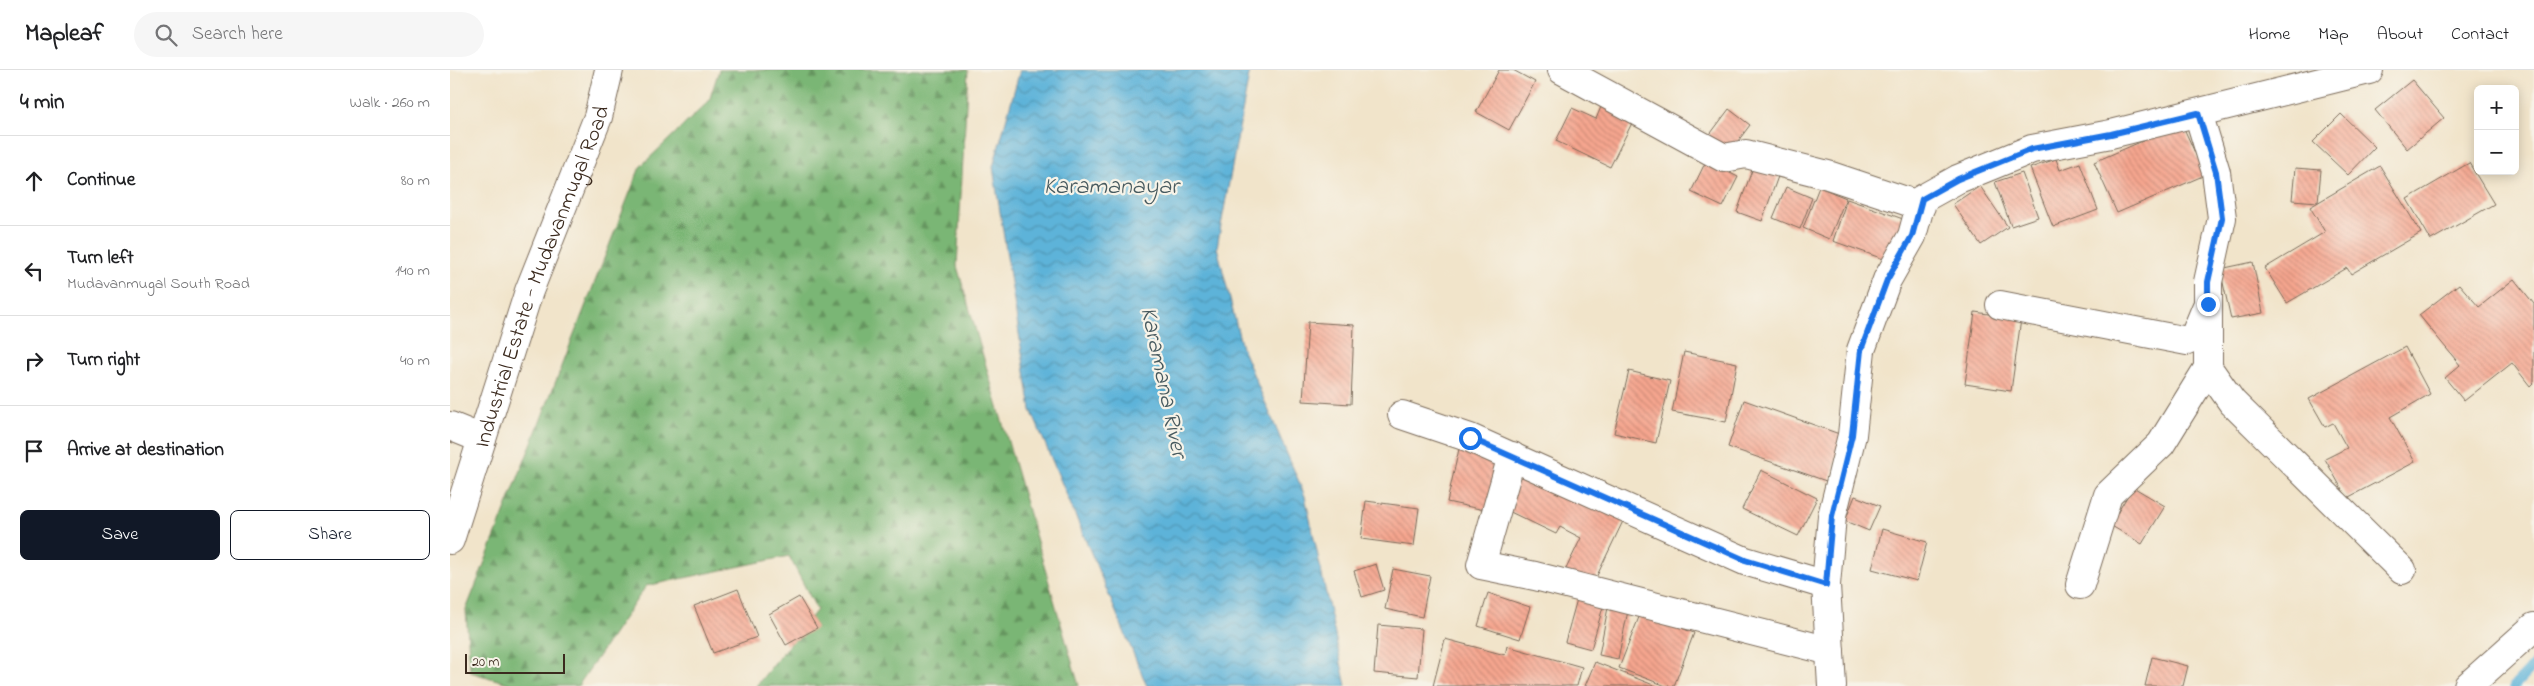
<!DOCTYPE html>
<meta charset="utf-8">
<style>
:root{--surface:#fff;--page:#f6f6f6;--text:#202124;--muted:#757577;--line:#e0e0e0;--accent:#111827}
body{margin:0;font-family:"Indie Flower",sans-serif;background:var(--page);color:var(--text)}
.controls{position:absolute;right:15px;top:15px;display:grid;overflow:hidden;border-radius:8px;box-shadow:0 2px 12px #0003}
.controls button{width:45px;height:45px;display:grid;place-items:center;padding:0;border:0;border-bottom:1px solid var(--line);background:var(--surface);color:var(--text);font:25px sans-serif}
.scale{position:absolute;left:15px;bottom:12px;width:100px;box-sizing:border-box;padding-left:5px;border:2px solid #3b2a1e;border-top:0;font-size:14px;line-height:18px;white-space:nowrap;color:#3b2a1e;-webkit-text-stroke:4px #f7f3e8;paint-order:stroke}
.stop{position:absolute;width:15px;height:15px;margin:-11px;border:4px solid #1a73e8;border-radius:50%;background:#fff}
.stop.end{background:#1a73e8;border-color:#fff;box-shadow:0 1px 5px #0008}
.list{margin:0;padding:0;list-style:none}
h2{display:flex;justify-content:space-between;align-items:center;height:65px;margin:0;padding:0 20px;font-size:21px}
h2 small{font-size:16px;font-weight:400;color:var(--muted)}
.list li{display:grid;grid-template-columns:32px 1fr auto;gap:15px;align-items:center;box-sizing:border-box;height:90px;padding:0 20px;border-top:1px solid var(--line)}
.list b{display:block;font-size:19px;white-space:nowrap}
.list p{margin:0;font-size:16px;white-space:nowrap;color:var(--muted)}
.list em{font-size:16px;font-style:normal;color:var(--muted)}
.actions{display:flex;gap:10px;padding:15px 20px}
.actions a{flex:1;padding:11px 0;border:1px solid var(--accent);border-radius:8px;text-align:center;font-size:18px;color:var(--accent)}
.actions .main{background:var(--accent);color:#fff}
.icon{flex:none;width:28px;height:28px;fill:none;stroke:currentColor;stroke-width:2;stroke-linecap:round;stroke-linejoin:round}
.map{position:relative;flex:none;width:2084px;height:616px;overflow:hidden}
header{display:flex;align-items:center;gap:30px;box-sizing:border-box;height:70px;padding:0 25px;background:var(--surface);border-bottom:1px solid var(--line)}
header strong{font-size:24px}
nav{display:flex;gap:28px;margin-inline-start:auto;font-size:18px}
.search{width:350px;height:45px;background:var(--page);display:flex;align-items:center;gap:12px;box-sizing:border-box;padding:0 18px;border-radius:28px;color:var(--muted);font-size:19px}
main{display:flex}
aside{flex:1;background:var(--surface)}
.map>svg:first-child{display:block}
.forest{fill:url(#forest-firs);stroke:#5a7049}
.water{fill:url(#water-waves);stroke:#4c6e7c}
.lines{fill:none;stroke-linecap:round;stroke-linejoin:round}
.stream{stroke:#5db3d9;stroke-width:10}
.building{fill:url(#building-back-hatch)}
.minor-casing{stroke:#7b6b5a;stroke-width:30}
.minor{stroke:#fff;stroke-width:28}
.route{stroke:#1a73e8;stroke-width:6}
.labels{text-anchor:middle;stroke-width:4.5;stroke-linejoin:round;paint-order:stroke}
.street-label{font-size:22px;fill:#3b2a1e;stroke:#f7f3e8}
.water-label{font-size:24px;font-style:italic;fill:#475a5f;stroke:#f7f3e8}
</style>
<header>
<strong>Mapleaf</strong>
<div class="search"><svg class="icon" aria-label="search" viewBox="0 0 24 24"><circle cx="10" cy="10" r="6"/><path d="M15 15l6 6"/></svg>Search here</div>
<nav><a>Home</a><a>Map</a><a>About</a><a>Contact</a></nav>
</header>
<main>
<aside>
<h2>4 min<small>Walk · 260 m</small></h2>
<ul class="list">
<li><svg class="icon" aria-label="ahead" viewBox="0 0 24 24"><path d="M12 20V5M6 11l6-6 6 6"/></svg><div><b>Continue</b></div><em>80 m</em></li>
<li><svg class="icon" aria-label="left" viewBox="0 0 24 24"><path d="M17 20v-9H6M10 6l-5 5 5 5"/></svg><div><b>Turn left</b><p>Mudavanmugal South Road</p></div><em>140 m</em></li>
<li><svg class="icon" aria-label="right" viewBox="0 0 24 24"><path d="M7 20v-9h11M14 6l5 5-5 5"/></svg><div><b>Turn right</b></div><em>40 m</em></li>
<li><svg class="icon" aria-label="arrive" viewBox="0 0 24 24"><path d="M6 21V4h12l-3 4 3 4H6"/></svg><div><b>Arrive at destination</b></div></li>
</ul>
<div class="actions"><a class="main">Save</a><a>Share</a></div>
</aside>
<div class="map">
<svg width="2084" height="616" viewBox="0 0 2084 616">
<defs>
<pattern id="forest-firs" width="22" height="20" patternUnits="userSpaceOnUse" patternTransform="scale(1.25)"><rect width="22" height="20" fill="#7ab674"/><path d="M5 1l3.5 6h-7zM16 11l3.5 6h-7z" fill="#65945f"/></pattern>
<pattern id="water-waves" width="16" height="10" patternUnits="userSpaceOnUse" patternTransform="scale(1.25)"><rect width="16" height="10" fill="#5db3d9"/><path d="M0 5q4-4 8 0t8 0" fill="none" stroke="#4e92af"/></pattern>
<pattern id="building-back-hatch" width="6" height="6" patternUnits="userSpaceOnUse" patternTransform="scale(1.25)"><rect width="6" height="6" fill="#f6a68f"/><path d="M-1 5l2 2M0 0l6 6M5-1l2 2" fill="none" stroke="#c88774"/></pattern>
</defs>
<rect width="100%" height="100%" fill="#f7f3e8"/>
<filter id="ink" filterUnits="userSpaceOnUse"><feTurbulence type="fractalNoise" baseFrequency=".02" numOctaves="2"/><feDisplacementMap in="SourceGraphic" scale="10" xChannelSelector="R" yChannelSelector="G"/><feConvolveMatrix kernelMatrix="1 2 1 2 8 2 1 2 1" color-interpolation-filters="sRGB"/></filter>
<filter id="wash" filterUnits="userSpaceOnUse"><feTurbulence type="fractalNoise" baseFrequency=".0096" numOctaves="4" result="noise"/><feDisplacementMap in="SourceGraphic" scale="20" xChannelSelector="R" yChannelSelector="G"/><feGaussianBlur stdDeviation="1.12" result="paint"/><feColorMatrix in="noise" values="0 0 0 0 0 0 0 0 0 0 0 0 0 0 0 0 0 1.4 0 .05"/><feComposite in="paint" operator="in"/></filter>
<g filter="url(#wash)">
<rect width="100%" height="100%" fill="#f1e4ca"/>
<path class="forest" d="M269,0H518L507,196L629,616H306L367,540L339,486L196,516L128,616H68L20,602L16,540L190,97L259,31Z"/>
<path class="water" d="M570,0H800L767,177L792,278L855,426L896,616H697L581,340L543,97Z"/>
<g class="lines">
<path class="stream" d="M2064,616L2084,595"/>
</g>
<g id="blocks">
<path class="building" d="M1049,0H1063L1085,12L1059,60L1026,42Z
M1962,10L1994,48L1957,79L1925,40Z
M1153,32L1185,47L1160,97L1106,71L1122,38L1146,49Z
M1279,39L1300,55L1279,83L1258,67Z
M1891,44L1925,77L1898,105L1863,72Z
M1732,54L1755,105L1667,143L1644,92Z
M1306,89L1331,98L1312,151L1287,142Z
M1606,89L1610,100L1630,93L1648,140L1603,157L1580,98Z
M1256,91L1288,107L1273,137L1241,122Z
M2019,93L2044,134L1981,170L1957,129Z
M1930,96L1971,163L1901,204L1897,198L1837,233L1815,198L1875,162L1860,137Z
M1845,98L1871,100L1868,132L1842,130Z
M1572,103L1588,147L1561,156L1545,112Z
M1530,116L1558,157L1531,175L1503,134Z
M1336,117L1362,128L1350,159L1323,148Z
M1369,117L1396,128L1379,169L1353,158Z
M1397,129L1453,149L1439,191L1383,171Z
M1803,192L1813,243L1781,249L1770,199Z
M2064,209L2084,234V312L2080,316L2062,293L2014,331L1995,308L2010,295L1969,245L2009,214L2029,237Z
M1525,242L1571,249L1561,321L1515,314Z
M858,252L904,255L901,334L853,331Z
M1955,277L1980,324L1940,347L1965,392L1897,428L1875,389L1897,378L1883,353L1875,357L1859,329Z
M1234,282L1287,293L1276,352L1222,342Z
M1179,301L1220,311L1206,373L1164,363Z
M1294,330L1395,366L1379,412L1278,377Z
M1009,379L1050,387L1039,441L997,432Z
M1069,398L1174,449L1143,514L1115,501L1131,468L1110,457L1106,464L1050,437Z
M1311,400L1367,428L1348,466L1292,439Z
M1683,417L1715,436L1692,474L1660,455Z
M1405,426L1430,436L1419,461L1395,451Z
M916,431L969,438L964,476L911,469Z
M1432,459L1477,472L1467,511L1422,499Z
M926,494L934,520L912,527L904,501Z
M943,499L980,506L972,547L935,539Z
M288,519L307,567L263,583L244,536Z
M1038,523L1080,537L1070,569L1028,556Z
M349,527L367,558L336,575L319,544Z
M1127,529L1153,537L1141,579L1115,572Z
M1159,532L1179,536L1168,589L1149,585Z
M1191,542L1244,563L1224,616H1216L1169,598Z
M928,555L972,559L968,607L924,603Z
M995,569L1055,585L1057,576L1132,597L1127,616H983Z
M1702,587L1738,596L1733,616H1695Z
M1145,592L1206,616H1135Z"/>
</g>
</g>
<g filter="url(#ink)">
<use href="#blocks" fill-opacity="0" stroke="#7b6b5a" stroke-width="1"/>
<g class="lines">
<g class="minor-casing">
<g id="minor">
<path d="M1112,0L1274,88L1296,84L1378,105L1471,136"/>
<path d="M1748,43L1766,102L1772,148L1758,212V298L1782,332L1952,500"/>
<path d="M1550,235L1737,271L1744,267L1756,238"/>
<path d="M952,345L1020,368L1295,491L1376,515"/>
<path d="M0,356L32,369"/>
<path d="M1062,386L1031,495L1085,506L1380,581"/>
<path id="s1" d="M0,470L79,221L148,47L159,0"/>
<path d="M1630,515L1658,425L1711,374L1758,298"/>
<path d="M1382,616L1376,515L1382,446L1402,365L1411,280L1437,210L1462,166L1472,129L1508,109L1582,79L1661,64L1919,0"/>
<path d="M2018,616L2084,557"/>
</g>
</g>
<use href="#minor" class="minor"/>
</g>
</g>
<g class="lines" filter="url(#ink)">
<path class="route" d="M1020,368L1295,490L1376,515L1382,446L1402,365L1411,280L1437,210L1462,166L1472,129L1508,109L1582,79L1661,64L1748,43L1766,102L1772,148L1758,212V234"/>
</g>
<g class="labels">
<g class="street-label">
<text dy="8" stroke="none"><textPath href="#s1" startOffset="279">Industrial Estate - Mudavanmugal Road</textPath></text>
</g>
<g class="water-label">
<text x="661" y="123">Karamanayar</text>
<text transform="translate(715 312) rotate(78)" y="8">Karamana River</text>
</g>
</g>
</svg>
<div class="controls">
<button>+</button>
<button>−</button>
</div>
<div class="scale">20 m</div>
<div class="stop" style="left:1020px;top:368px"></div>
<div class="stop end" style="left:1758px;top:234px"></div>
</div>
</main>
